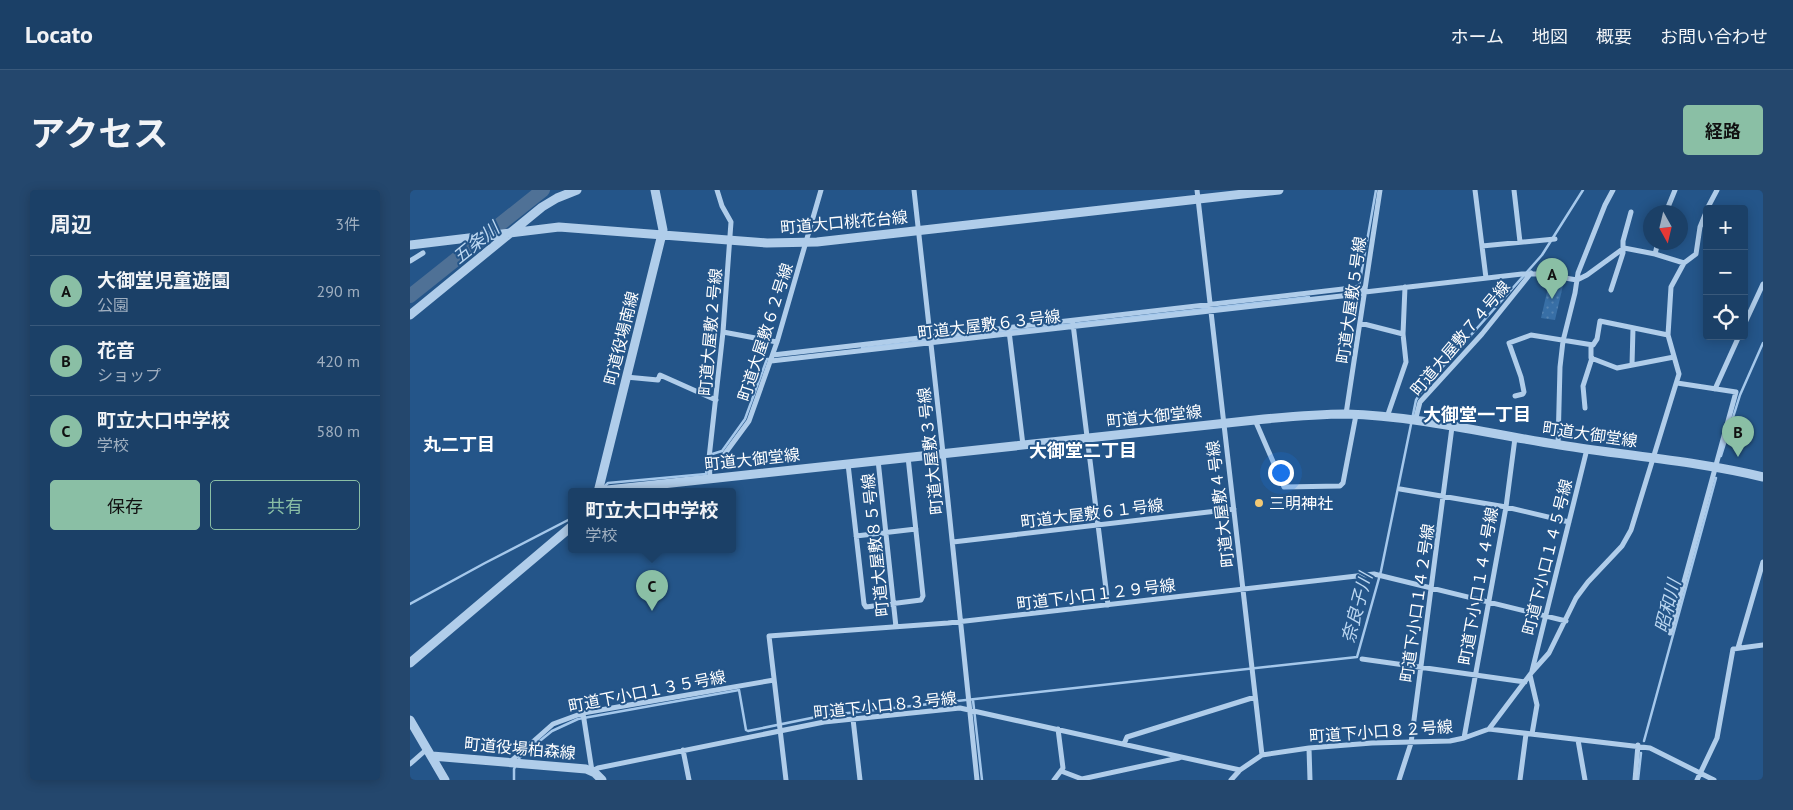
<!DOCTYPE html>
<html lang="ja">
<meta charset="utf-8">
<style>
:root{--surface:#1b4067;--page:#24476d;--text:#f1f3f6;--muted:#a0afc0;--line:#39597b;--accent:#8abfa5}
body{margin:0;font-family:"PT Sans","Noto Sans JP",sans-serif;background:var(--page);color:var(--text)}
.controls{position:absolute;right:15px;top:15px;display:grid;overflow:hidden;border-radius:5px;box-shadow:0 2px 12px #0003}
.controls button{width:45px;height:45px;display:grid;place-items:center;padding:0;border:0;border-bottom:1px solid var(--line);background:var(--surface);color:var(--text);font:25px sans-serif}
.compass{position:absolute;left:1233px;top:15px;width:45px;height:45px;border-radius:50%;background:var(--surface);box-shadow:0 2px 12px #0003;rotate:172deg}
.you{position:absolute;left:870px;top:282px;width:18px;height:18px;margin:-12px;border:4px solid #fff;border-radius:50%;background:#1a73e8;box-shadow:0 0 0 8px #1a73e833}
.badge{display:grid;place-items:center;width:32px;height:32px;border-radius:50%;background:var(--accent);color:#111;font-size:16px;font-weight:700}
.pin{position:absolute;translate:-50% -41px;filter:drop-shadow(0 1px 2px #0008)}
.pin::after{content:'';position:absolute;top:26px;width:18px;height:15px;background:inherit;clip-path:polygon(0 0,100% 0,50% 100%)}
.popup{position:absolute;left:158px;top:298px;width:168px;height:65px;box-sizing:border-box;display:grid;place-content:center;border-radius:5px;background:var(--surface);filter:drop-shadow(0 1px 4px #0005);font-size:16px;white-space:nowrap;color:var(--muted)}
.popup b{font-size:19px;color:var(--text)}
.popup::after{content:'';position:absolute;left:50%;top:100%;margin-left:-10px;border:10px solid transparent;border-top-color:var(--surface)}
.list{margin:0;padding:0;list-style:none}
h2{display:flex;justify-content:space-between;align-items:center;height:65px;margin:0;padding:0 20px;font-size:21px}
h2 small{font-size:16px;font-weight:400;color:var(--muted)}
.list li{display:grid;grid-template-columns:32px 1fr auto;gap:15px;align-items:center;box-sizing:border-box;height:70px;padding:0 20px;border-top:1px solid var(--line)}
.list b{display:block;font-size:19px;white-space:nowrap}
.list p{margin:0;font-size:16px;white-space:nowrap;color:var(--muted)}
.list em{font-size:16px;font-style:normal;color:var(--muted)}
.actions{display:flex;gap:10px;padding:15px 20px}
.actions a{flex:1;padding:11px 0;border:1px solid var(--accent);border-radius:5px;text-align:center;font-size:18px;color:var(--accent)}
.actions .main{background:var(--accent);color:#111}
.icon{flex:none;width:28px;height:28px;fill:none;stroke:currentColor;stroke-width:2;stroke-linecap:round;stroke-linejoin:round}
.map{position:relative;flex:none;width:1353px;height:590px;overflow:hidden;border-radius:5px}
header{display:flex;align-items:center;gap:30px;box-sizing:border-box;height:70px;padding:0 25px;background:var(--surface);border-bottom:1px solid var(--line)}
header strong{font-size:24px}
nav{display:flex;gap:28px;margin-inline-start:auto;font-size:18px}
.intro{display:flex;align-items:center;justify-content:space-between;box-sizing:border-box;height:120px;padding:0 30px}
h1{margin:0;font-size:35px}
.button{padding:12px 22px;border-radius:5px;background:var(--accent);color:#111;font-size:18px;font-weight:700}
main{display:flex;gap:30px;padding:0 30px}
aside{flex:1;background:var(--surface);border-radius:5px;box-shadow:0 2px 12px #0003}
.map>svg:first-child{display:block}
.grass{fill:url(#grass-dots)}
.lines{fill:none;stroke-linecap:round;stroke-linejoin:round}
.stream{stroke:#a5c8eb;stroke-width:2.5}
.river{stroke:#4f7196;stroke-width:14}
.minor{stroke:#b0cdea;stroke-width:5}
.tertiary{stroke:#b0cdea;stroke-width:9}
.poi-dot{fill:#f4c974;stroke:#245589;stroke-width:2}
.labels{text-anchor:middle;stroke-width:4;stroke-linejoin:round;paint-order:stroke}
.street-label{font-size:16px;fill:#fff;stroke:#245589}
.poi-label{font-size:16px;fill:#fff;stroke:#245589;text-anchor:start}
.water-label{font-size:18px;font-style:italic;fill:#bcd7f1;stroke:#245589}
.neighbourhood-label{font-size:18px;font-weight:bold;fill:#fff;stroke:#245589}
</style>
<header>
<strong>Locato</strong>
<nav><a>ホーム</a><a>地図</a><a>概要</a><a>お問い合わせ</a></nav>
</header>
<div class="intro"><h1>アクセス</h1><a class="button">経路</a></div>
<main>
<aside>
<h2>周辺<small>3件</small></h2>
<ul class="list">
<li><span class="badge">A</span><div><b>大御堂児童遊園</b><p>公園</p></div><em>290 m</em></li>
<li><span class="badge">B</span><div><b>花音</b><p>ショップ</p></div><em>420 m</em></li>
<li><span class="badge">C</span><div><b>町立大口中学校</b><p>学校</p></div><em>580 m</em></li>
</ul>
<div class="actions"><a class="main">保存</a><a>共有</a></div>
</aside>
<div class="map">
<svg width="1353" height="590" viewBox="0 0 1353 590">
<defs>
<pattern id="grass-dots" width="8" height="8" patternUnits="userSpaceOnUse" patternTransform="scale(1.25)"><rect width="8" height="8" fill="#386fa6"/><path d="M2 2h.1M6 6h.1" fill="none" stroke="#5685b3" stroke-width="1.8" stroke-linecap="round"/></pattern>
</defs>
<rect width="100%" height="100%" fill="#245589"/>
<path class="grass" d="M1140,89L1154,91L1145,130L1131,128Z"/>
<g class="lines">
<path class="stream" d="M946,102H948L966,0
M452,158L899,107
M299,265L312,261L335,229L357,169H360
M1311,266L1330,205L1353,153
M193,298L198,293L296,284L297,272
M0,414L75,373L162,328
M563,510L572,590
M1234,551L1306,288
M104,590V579L110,567L142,541L168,529L329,500L336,540L338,541L411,526L947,467L971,381L1006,210L1013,199L1132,65L1173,0
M1228,590L1231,563"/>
<path class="river" d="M0,106L133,0"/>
<path class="minor" d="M504,0L533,263L567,590
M787,0L852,565
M1065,0L1076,88
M1104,0L1110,52
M1297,19L1307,0
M1256,22L1265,0
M1072,56L1145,49
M1245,64L1248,52
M0,71L13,63
M1201,100L1213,63V51L1221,22
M950,133L993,144
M663,134L698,415
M1334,135L1353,94
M599,141L613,255
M313,142L367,152
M1181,155V168L1207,178L1264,167
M363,165L950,97L955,102
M361,171L949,104L955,102L1112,84H1131L1167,90L1177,85L1214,58L1245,64L1274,73
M1222,175L1223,138
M216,187L248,190L250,185L306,210
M1305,199L1329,146
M1105,206L1113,204L1114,202L1111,187L1099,153L1121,145L1183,155L1187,149L1190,131L1258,145
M1175,218L1173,196L1182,168
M936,224L970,0
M977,227L996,172L993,144L995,97
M845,230L874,297L930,296L933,293L946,225
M1005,231L1010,212L1072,144L1121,83
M1148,255L1150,177L1153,151L1165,103L1168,83L1195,15L1203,0
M468,270L486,437
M438,274L454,414L456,417L511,410L513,406L498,267
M300,280L311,269L339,231L367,152L411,0
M300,289L299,268L313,142L321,32L312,16L307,0
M990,299L1096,317L1159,332
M446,346L506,339
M543,352L824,319
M1260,443L1326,202L1267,193
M1328,458L1353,372
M952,469L1115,492
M1122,481L1177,259
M1120,485L1127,515L1122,544
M173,523L182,581L188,578L414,532L550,518L830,580
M443,529L450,590
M1079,539L1240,558L1304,590
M1054,548L1096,317L1105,248
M1168,550L1175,590
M714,554L717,547L845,507
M899,558L900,590
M273,560L279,590
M100,572L143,534L173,523L364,490
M0,574L17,559
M651,581L672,589L769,568
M376,590L359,446L538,433L964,384L1156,431
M644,590L653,578L648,539
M821,590L830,580L852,565L899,558L962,553L1040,551L1054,548L1079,539L1122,482L1139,463L1166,408L1178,392L1212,356L1221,340L1269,184L1258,145L1261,97L1274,73L1286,64L1290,37L1297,20
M989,590L1001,553L1042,237
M1110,590L1116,544
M1225,590L1228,555
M1287,590L1307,548L1323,459L1353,455"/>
<path class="tertiary" d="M0,55L149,37L357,53L407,52L869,0
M0,125L132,17L147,8L167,0
M188,301L845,230C875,227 905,224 936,224C1008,226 1079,244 1150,255C1218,266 1286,271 1353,287
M188,302L253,40L245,0
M0,473L162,336
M0,530L35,590
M22,566L176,579L185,583L192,590"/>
</g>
<circle class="poi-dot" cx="849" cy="313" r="5"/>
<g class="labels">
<g class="street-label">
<text transform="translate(434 32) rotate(-5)" y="6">町道大口桃花台線</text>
<text transform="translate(941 110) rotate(-82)" y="6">町道大屋敷５号線</text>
<text transform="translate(579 134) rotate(-7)" y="6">町道大屋敷６３号線</text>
<text transform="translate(300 142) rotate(-85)" y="6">町道大屋敷２号線</text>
<text transform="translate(355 142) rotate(-72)" y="6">町道大屋敷６２号線</text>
<text transform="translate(211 148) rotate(-76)" y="6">町道役場南線</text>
<text transform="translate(1050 148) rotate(-50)" y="6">町道大屋敷７４号線</text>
<text transform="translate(744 226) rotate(-6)" y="6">町道大御堂線</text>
<text transform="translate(1180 244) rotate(8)" y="6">町道大御堂線</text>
<text transform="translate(520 261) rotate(-96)" y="6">町道大屋敷３号線</text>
<text transform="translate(342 269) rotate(-6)" y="6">町道大御堂線</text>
<text transform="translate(810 314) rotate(-97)" y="6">町道大屋敷４号線</text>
<text transform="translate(682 323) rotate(-7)" y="6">町道大屋敷６１号線</text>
<text transform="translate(465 355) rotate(-96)" y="6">町道大屋敷８５号線</text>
<text transform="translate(1137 367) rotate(-76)" y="6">町道下小口１４５号線</text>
<text transform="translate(1068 396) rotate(-80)" y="6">町道下小口１４４号線</text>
<text transform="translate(686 404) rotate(-7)" y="6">町道下小口１２９号線</text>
<text transform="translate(1007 413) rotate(-82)" y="6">町道下小口１４２号線</text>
<text transform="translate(237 501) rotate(-11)" y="6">町道下小口１３５号線</text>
<text transform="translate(475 515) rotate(-6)" y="6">町道下小口８３号線</text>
<text transform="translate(971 541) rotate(-4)" y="6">町道下小口８２号線</text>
<text transform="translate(110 558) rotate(5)" y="6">町道役場柏森線</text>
</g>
<g class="poi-label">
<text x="859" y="319">三明神社</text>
</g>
<g class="water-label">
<text transform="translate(66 53) rotate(-39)" y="6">五条川</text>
<text transform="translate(1258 416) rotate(-75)" y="6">昭和川</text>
<text transform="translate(947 418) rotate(-75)" y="6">奈良子川</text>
</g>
<g class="neighbourhood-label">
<text x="1067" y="231">大御堂一丁目</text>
<text x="49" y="261">丸二丁目</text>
<text x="673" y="267">大御堂二丁目</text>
</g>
</g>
</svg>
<div class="controls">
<button>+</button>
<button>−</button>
<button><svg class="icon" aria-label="locate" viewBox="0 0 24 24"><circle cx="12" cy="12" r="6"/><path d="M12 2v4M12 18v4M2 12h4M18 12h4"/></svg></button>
</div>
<svg class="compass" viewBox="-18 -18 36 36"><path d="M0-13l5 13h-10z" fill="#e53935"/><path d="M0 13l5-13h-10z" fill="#a0afc0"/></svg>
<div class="you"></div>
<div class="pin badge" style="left:1142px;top:109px">A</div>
<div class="pin badge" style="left:1328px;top:267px">B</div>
<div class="pin badge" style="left:242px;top:421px">C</div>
<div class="popup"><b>町立大口中学校</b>学校</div>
</div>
</main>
